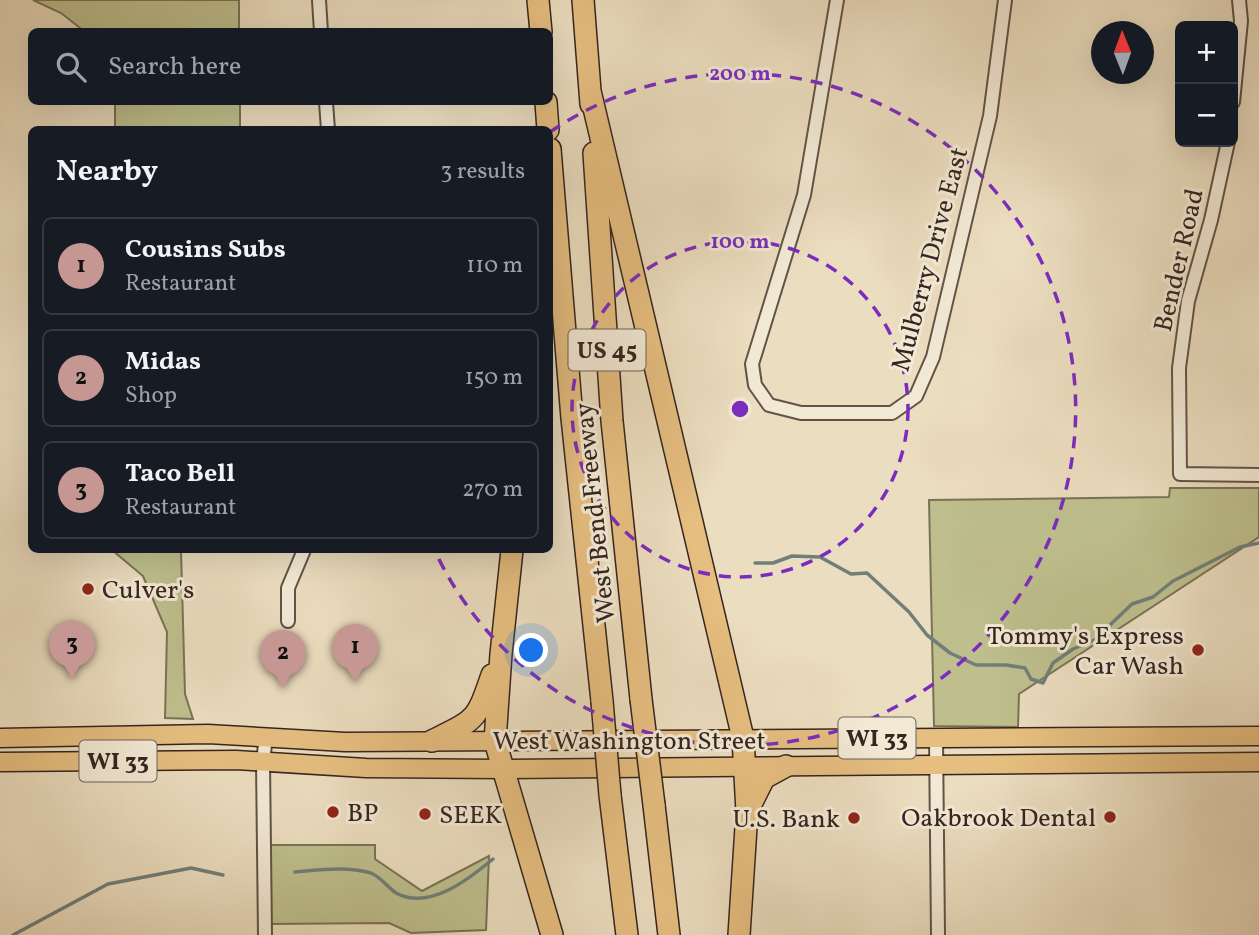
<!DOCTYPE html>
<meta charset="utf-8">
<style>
:root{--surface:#171b24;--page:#20242c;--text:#f1f3f6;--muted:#9ea1a6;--line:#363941;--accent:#c59692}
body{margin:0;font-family:Vollkorn,serif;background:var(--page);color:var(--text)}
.controls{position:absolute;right:21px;top:21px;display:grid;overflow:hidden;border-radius:10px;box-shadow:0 7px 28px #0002}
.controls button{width:63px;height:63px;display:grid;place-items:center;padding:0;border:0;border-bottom:2px solid var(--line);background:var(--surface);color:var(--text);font:35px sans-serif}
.compass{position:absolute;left:1091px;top:21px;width:63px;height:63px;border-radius:50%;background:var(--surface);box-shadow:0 7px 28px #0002;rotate:359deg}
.you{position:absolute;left:532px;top:651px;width:24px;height:24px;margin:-18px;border:5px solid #fff;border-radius:50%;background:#1a73e8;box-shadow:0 0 0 10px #1a73e833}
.badge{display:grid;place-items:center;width:46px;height:46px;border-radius:50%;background:var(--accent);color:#111;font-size:23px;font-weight:700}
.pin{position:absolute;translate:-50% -58px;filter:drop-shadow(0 2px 4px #0008)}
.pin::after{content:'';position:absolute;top:37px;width:24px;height:21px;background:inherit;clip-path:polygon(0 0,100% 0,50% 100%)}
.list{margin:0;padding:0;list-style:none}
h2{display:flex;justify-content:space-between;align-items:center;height:91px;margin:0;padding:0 28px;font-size:30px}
h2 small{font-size:23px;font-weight:400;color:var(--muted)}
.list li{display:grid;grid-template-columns:46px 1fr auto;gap:21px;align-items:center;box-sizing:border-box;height:98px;margin:0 14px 14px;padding:0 14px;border:2px solid var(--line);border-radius:10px}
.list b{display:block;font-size:26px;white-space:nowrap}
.list p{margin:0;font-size:23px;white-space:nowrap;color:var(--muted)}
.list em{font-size:23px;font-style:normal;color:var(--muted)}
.icon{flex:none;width:38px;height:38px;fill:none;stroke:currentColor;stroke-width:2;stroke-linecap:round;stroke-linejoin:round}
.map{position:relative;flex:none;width:1259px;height:935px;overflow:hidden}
.search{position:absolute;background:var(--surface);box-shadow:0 7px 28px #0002;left:28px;top:28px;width:525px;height:77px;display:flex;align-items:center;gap:18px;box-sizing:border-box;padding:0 24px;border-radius:10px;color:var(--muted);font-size:26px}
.panel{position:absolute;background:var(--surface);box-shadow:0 7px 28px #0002;left:28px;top:126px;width:525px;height:427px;border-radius:10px}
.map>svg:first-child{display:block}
.green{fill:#bebf8d;stroke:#797256;stroke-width:2}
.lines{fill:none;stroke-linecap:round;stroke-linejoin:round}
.stream{stroke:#717f7a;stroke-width:3.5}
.street-casing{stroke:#625347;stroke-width:16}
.primary-casing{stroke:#34251f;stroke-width:21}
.highway-casing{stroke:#34251f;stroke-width:24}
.street{stroke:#f2e9d5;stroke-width:12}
.primary{stroke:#e6be80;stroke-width:18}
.highway{stroke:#e6be80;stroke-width:21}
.highway-bridge-casing{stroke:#34251f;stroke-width:24;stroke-linecap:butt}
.highway-bridge{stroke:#e6be80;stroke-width:21}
.ring{fill:none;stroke:#7b2cbf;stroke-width:3.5;stroke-dasharray:12 9}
.poi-dot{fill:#8f2418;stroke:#f2e9d5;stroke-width:2.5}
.labels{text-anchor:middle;stroke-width:6;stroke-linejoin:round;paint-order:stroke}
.shield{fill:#f2e9d5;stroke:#6d6056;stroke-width:2}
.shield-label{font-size:24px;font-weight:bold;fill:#34251f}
.street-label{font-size:26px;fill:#34251f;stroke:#f2e9d5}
.poi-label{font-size:26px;fill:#34251f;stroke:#f2e9d5;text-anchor:start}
.centre{fill:#7b2cbf;stroke:#f2e9d5;stroke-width:3.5}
.ring-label{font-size:21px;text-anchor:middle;font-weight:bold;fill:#7b2cbf;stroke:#f2e9d5;stroke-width:6;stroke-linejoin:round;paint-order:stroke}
</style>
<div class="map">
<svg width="1259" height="935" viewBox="0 0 1259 935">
<rect width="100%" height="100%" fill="#ebddbf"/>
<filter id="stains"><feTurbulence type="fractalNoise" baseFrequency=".00286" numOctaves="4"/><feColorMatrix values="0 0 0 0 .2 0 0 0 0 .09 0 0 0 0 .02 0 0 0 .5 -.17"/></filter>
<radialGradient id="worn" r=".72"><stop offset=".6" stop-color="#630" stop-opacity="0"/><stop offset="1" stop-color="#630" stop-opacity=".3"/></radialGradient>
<path class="green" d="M33,0H239V31H84L61,13Z
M115,102H240V129H115Z
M1170,488H1259V537L1019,694L1018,727L934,726L929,500L1169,497Z
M112,550H181L185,694L193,719L165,718L167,632L143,576Z
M268,845H375V859L422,891L489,856L486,930L411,933L389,923L269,924Z"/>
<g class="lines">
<path class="stream" d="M755,563H773L792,556L820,557L851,574L867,573L909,612L927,635L950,653L976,665H1006L1025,668L1031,679L1043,683L1053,663L1073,649L1099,638L1112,623L1132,604L1153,597L1173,581L1240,547L1259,543
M295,872C320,870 346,866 371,873C381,877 387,887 396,893C429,911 469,879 493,859
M13,935L108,884L191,868L223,875"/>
<g class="street-casing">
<path id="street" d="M319,0L321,32
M837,0L804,195L752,364L755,385L769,405L801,413H892L916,396L933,357L990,116L1005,0
M326,102L328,130
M1233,102L1241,21L1239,0
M1228,142L1211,220L1188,301L1179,368L1180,474L1259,475
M288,621V588L304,550
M936,738L938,935
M265,935L263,762L266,736"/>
</g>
<g class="primary-casing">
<path id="primary" d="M0,738L208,734L345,742L1259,736
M0,762L236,760L366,768L503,769L1259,762"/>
</g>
<g class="highway-casing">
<path id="highway" d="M538,0L541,32
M583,0L591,104
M590,91L743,738L747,812L739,935
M546,102L548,130
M550,149L572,418L602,701
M594,153L612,421L641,699
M512,550L501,654L495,741L552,935
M432,741C476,719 476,722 492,675
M610,795L627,935
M654,805L669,935
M748,810L764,778L786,766"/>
</g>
<use href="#street" class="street"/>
<use href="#primary" class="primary"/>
<use href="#highway" class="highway"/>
<g class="highway-bridge-casing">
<path id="highway-bridge" d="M641,699L654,805
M602,701L610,795"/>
</g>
<use href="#highway-bridge" class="highway-bridge"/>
</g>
<g class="ring">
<circle cx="740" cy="409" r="168"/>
<path d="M550 132A336 336 0 1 1 435 551"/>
</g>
<g class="poi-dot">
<circle cx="88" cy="589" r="7"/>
<circle cx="1198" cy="650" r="7"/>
<circle cx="333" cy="812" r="7"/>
<circle cx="425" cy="814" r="7"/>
<circle cx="1110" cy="817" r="7"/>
<circle cx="854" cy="818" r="7"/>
</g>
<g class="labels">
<g class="shield">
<rect x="568.5" y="329.5" width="77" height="41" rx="5"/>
<rect x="838.5" y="717.5" width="77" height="41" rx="5"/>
<rect x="79.5" y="740.5" width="77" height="41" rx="5"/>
</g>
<g class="shield-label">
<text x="607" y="358">US 45</text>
<text x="877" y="746">WI 33</text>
<text x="118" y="769">WI 33</text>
</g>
<g class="street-label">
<text transform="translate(929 259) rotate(-75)" y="9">Mulberry Drive East</text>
<text transform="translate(1178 260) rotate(-77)" y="9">Bender Road</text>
<text transform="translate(594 513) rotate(-96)" y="9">West Bend Freeway</text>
<text x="629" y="749">West Washington Street</text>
</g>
<g class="poi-label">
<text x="102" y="598">Culver's</text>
<text x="1184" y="644" text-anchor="end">Tommy's Express<tspan x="1184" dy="30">Car Wash</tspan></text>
<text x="347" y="821">BP</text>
<text x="439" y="823">SEEK</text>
<text x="1096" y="826" text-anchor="end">Oakbrook Dental</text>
<text x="840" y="827" text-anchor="end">U.S. Bank</text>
</g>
</g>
<circle cx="740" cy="409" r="10" class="centre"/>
<g class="ring-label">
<text x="740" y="80">200 m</text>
<text x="740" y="248">100 m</text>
</g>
<rect width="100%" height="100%" filter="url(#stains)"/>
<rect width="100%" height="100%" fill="url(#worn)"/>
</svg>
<div class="controls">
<button>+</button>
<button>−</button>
</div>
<svg class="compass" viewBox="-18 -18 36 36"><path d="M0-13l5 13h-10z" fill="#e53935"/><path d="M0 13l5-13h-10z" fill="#9ea1a6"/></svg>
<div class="you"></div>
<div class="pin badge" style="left:355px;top:682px">1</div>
<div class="pin badge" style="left:283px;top:688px">2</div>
<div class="pin badge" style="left:72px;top:679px">3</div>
<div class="search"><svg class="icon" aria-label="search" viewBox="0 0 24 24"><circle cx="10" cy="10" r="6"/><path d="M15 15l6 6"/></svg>Search here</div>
<section class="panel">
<h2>Nearby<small>3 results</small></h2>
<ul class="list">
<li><span class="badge">1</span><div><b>Cousins Subs</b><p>Restaurant</p></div><em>110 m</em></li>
<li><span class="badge">2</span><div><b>Midas</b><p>Shop</p></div><em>150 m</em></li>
<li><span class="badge">3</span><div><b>Taco Bell</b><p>Restaurant</p></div><em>270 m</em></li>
</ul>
</section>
</div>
